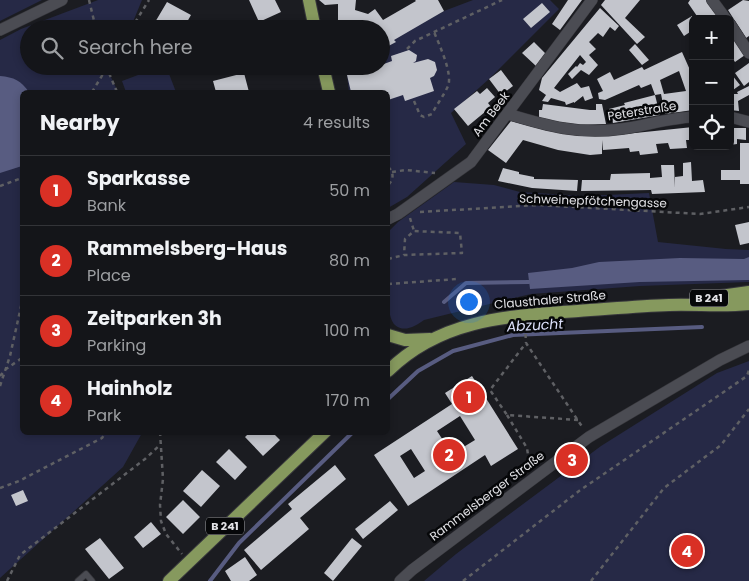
<!DOCTYPE html>
<meta charset="utf-8">
<style>
:root{--surface:#141519;--page:#212226;--text:#f1f3f6;--muted:#9d9fa2;--line:#333438;--accent:#d93025}
body{margin:0;font-family:Poppins,sans-serif;background:var(--page);color:var(--text)}
.controls{position:absolute;right:15px;top:15px;display:grid;overflow:hidden;border-radius:8px;box-shadow:0 2px 8px #0003}
.controls button{width:45px;height:45px;display:grid;place-items:center;padding:0;border:0;border-bottom:1px solid var(--line);background:var(--surface);color:var(--text);font:25px sans-serif}
.you{position:absolute;left:468px;top:301px;width:18px;height:18px;margin:-12px;border:4px solid #fff;border-radius:50%;background:#1a73e8;box-shadow:0 0 0 8px #1a73e833}
.badge{display:grid;place-items:center;width:32px;height:32px;border-radius:50%;background:var(--accent);color:#fff;font-size:16px;font-weight:700}
.pin{position:absolute;translate:-50% -50%;border:2px solid #fff;box-shadow:0 1px 5px #0006}
.list{margin:0;padding:0;list-style:none}
h2{display:flex;justify-content:space-between;align-items:center;height:65px;margin:0;padding:0 20px;font-size:21px}
h2 small{font-size:16px;font-weight:400;color:var(--muted)}
.list li{display:grid;grid-template-columns:32px 1fr auto;gap:15px;align-items:center;box-sizing:border-box;height:70px;padding:0 20px;border-top:1px solid var(--line)}
.list b{display:block;font-size:19px;white-space:nowrap}
.list p{margin:0;font-size:16px;white-space:nowrap;color:var(--muted)}
.list em{font-size:16px;font-style:normal;color:var(--muted)}
.icon{flex:none;width:28px;height:28px;fill:none;stroke:currentColor;stroke-width:2;stroke-linecap:round;stroke-linejoin:round}
.map{position:relative;flex:none;width:749px;height:581px;overflow:hidden}
.search{position:absolute;background:var(--surface);box-shadow:0 2px 8px #0003;left:20px;top:20px;width:370px;height:55px;display:flex;align-items:center;gap:12px;box-sizing:border-box;padding:0 18px;border-radius:28px;color:var(--muted);font-size:19px}
.panel{position:absolute;background:var(--surface);box-shadow:0 2px 8px #0003;left:20px;top:90px;width:370px;height:345px;border-radius:8px}
.map>svg:first-child{display:block}
.green{fill:#262946}
.water{fill:#585c81}
.lines{fill:none;stroke-linecap:round;stroke-linejoin:round}
.stream{stroke:#585c81;stroke-width:4}
.building{fill:#c3c5cc;fill-rule:evenodd}
.service-casing{stroke:#36363b;stroke-width:7}
.minor-casing{stroke:#36363b;stroke-width:12}
.primary-casing{stroke:#36363b;stroke-width:14}
.path{stroke:#5f6064;stroke-width:2.5;stroke-dasharray:4 4;stroke-linecap:butt}
.service{stroke:#4b4c53;stroke-width:5.5}
.minor{stroke:#4b4c53;stroke-width:11}
.primary{stroke:#86995e;stroke-width:12}
.labels{text-anchor:middle;stroke-width:5;stroke-linejoin:round;paint-order:stroke}
.shield{fill:#060709;stroke:#a0a0a4;stroke-width:1}
.shield-label{font-size:11px;font-weight:bold;fill:#e2e2e6}
.street-label{font-size:12px;fill:#e2e2e6;stroke:#060709}
.water-label{font-size:14px;font-style:italic;fill:#dde1fb;stroke:#060709}
</style>
<div class="map">
<svg width="749" height="581" viewBox="0 0 749 581">
<rect width="100%" height="100%" fill="#1b1c21"/>
<path class="green" d="M0,0H42L0,21Z
M98,0H142L130,29H29V66H115L110,75L118,92H22V432L142,433L123,467L0,578V40L21,29Z
M473,0H550L559,9L489,79L451,113L466,144L407,197L388,208V92H349L347,75L351,66H381V46L444,11Z
M162,66H166L176,92H126L122,81Z
M454,182L494,185L520,192L585,196L649,193L658,242L726,249L749,250V282L640,286L531,294L424,320C416,326 404,333 395,325C383,315 388,250 388,232L398,222Z
M749,361V581H424L456,554L601,446L717,373Z"/>
<path class="water" d="M0,76C14,77 21,81 29,92H22V166L0,173Z
M749,257V280L640,282L530,289L528,273L572,268L599,262L680,258L744,259Z"/>
<g class="lines">
<path class="stream" d="M444,302L466,283L529,282
M388,399L418,371L453,351L513,335L702,327
M210,581L239,543L353,432"/>
</g>
<path class="building" d="M249,0H275L281,12L259,22Z
M319,0H356L355,10L368,14L375,9L383,20L416,1L415,0H438L444,11L394,40L396,42L381,50V29H338V4L325,5Z
M568,0H582L560,30L552,24Z
M605,0H640L625,18L645,37L637,44L601,5Z
M690,0H708L718,14L711,19H699L688,3Z
M743,0L749,1V36L746,38L728,10Z
M167,2L191,15L183,29H151Z
M542,3L550,12L531,28L523,19Z
M600,8L619,26L615,31L610,27L603,37L598,33L589,42L596,49L589,55L598,65L589,75L581,70L572,79L568,74L576,66L577,67L580,63L583,65L586,62L580,55L554,88L560,92L577,83L581,88L589,86L593,98L585,101L583,96L574,103V102L566,105L565,102L551,98L548,102L542,101L546,95L539,90L542,78Z
M692,16L693,30L684,36L677,25Z
M733,36L745,55L735,62L730,55V38Z
M534,42L547,55L536,66L522,53Z
M635,44L649,60L642,65L629,50Z
M409,50L417,55L416,61L413,63L428,59L435,62L437,70L434,76L430,78L434,91L405,101L403,95L388,100V92H351L347,75L381,66V65L392,61L391,56Z
M682,52L690,70L693,69V110L665,114L661,94L655,95L651,84L641,88L639,85L605,100L599,99L598,93L603,91L597,79L610,72L614,80L642,67L644,70ZM679,71L686,91L664,94L660,80Z
M749,63V82L744,86L735,73Z
M501,70L513,86L501,95L489,79Z
M244,73L249,92H216L213,81Z
M732,75L740,85L733,90L730,86V76Z
M749,86V95L738,101L739,111L730,110V94H738L737,92Z
M487,88L495,97L488,103L491,107L468,126L454,109L477,91L480,94Z
M655,95L660,115L613,123L609,109L625,105L624,103Z
M543,104L590,110H596V104H602L606,124L576,125L539,119V110H542Z
M511,121L549,131L616,135L693,127V140H686L687,148L670,149L668,143L656,144L658,153L640,155L639,151L630,152L629,148L603,150L602,140V154L590,155L558,150L523,140L506,163L488,150Z
M730,128H746V140L737,139V144L730,145Z
M740,143H749V184H740V180H721V170H740Z
M691,162L692,181L703,180L705,192L652,194L651,190L581,191L582,180H610L611,174L650,173V178L662,177L661,165H674L675,188V177L683,176V163Z
M503,168L519,172V174L534,177V179L578,180L577,191L532,188L498,181Z
M749,222V243L740,245L735,225Z
M472,376L518,449L491,466L485,455L408,506L374,455L452,404L445,393ZM460,416L475,440L452,454L437,431ZM411,449L425,471L414,478L400,456Z
M250,432H272L280,440L263,456L245,437Z
M229,449L247,467L235,480L216,462Z
M335,465L346,479L300,518L309,529L261,570L244,550L292,509L288,504Z
M202,470L220,486L201,507L183,491Z
M23,490L28,501L16,506L11,495Z
M183,500L200,517L183,534L166,517Z
M390,501L398,510L363,539L355,529Z
M151,522L161,534L143,548L134,537Z
M100,538L124,568L109,579L85,549Z
M352,538L362,546L333,581L324,573Z
M245,557L257,575L249,581H231L225,571Z"/>
<g class="lines">
<g class="service-casing">
<path id="service" d="M78,581L86,574L92,581"/>
</g>
<g class="minor-casing">
<path id="minor" d="M712,0L726,19
M730,24L749,53
M0,30L62,0
M508,114C547,126 580,135 621,129C645,126 668,118 693,117
M730,117L749,122
M388,219L398,214L471,162L592,0
M400,581L412,570L589,437L720,360L749,346"/>
</g>
<g class="primary-casing">
<path id="primary" d="M309,0L315,29
M323,66L329,92
M699,299L749,292
M388,335L405,340L430,339
M388,371C441,319 508,316 578,311C608,309 639,306 669,305C696,304 723,307 749,304
M169,581L325,432"/>
</g>
<path class="path" d="M89,0L96,29
M131,29L149,0
M407,49L415,41L502,0
M106,66L117,92
M92,92L108,66
M414,101L420,115L424,117L432,114C437,104 444,95 448,86C453,74 439,44 434,32
M388,167C394,172 394,180 388,185
M392,172L406,170L435,173
M0,186L22,178
M420,212L538,205L700,214L749,207
M410,218L414,231
M388,259L404,255L462,253L460,233L414,231L405,239L404,255
M388,284L457,279
M525,326L526,343
M0,376L6,369L22,358
M0,386L10,356L22,302
M507,415L527,448L530,468
M578,420L507,415L490,390L526,343L583,428
M160,432L163,479L160,505L161,521L166,534L182,554
M0,488L19,481L102,438L106,432
M7,581L20,555L145,459L160,445
M463,581L579,491L747,376L749,370
M591,581L664,488L721,445L749,409"/>
<use href="#service" class="service"/>
<use href="#minor" class="minor"/>
<use href="#primary" class="primary"/>
</g>
<g class="labels">
<g class="shield">
<rect x="690" y="289.5" width="38" height="17" rx="4"/>
<rect x="206" y="517.5" width="38" height="17" rx="4"/>
</g>
<g class="shield-label">
<text x="709" y="302">B 241</text>
<text x="225" y="530">B 241</text>
</g>
<g class="street-label">
<text transform="translate(642 111) rotate(-9)" y="4">Peterstraße</text>
<text transform="translate(491 114) rotate(-53)" y="4">Am Beek</text>
<text transform="translate(593 201) rotate(2)" y="4">Schweinepfötchengasse</text>
<text transform="translate(550 300) rotate(-5)" y="4">Clausthaler Straße</text>
<text transform="translate(487 496) rotate(-37)" y="4">Rammelsberger Straße</text>
</g>
<g class="water-label">
<text transform="translate(535 325) rotate(-3)" y="5">Abzucht</text>
</g>
</g>
</svg>
<div class="controls">
<button>+</button>
<button>−</button>
<button><svg class="icon" aria-label="locate" viewBox="0 0 24 24"><circle cx="12" cy="12" r="6"/><path d="M12 2v4M12 18v4M2 12h4M18 12h4"/></svg></button>
</div>
<div class="you"></div>
<div class="pin badge" style="left:469px;top:397px">1</div>
<div class="pin badge" style="left:449px;top:455px">2</div>
<div class="pin badge" style="left:572px;top:460px">3</div>
<div class="pin badge" style="left:687px;top:551px">4</div>
<div class="search"><svg class="icon" aria-label="search" viewBox="0 0 24 24"><circle cx="10" cy="10" r="6"/><path d="M15 15l6 6"/></svg>Search here</div>
<section class="panel">
<h2>Nearby<small>4 results</small></h2>
<ul class="list">
<li><span class="badge">1</span><div><b>Sparkasse</b><p>Bank</p></div><em>50 m</em></li>
<li><span class="badge">2</span><div><b>Rammelsberg-Haus</b><p>Place</p></div><em>80 m</em></li>
<li><span class="badge">3</span><div><b>Zeitparken 3h</b><p>Parking</p></div><em>100 m</em></li>
<li><span class="badge">4</span><div><b>Hainholz</b><p>Park</p></div><em>170 m</em></li>
</ul>
</section>
</div>
